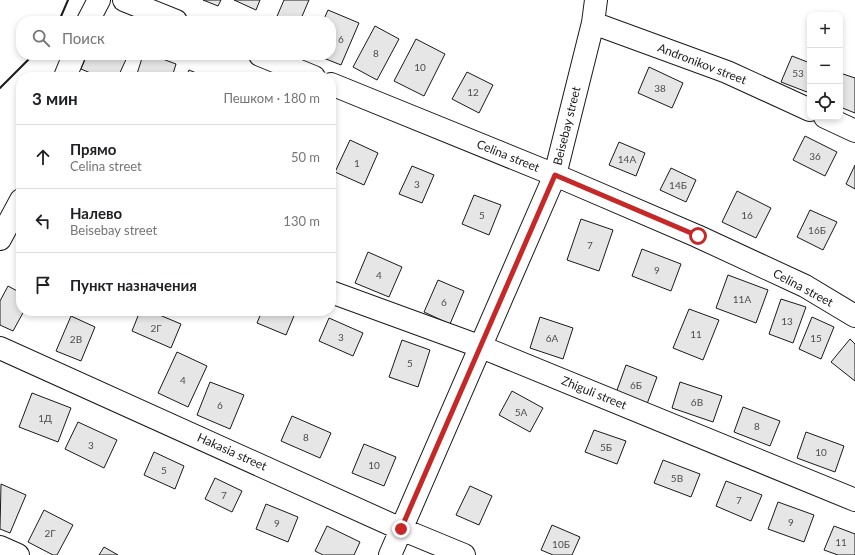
<!DOCTYPE html>
<html lang="ru">
<meta charset="utf-8">
<style>
:root{--surface:#fff;--page:#f2f2f2;--text:#202124;--muted:#757577;--line:#e0e0e0}
body{margin:0;font-family:Lato,sans-serif;background:var(--page);color:var(--text)}
.controls{position:absolute;right:12px;top:12px;display:grid;overflow:hidden;border-radius:8px;box-shadow:0 2px 6px #0003}
.controls button{width:36px;height:36px;display:grid;place-items:center;padding:0;border:0;border-bottom:1px solid var(--line);background:var(--surface);color:var(--text);font:20px sans-serif}
.stop{position:absolute;width:12px;height:12px;margin:-9px;border:3px solid #c62828;border-radius:50%;background:#fff}
.stop.end{background:#c62828;border-color:#fff;box-shadow:0 1px 4px #0008}
.list{margin:0;padding:0;list-style:none}
h2{display:flex;justify-content:space-between;align-items:center;height:52px;margin:0;padding:0 16px;font-size:17px}
h2 small{font-size:13px;font-weight:400;color:var(--muted)}
.list li{display:grid;grid-template-columns:26px 1fr auto;gap:12px;align-items:center;box-sizing:border-box;height:64px;padding:0 16px;border-top:1px solid var(--line)}
.list b{display:block;font-size:15px;white-space:nowrap}
.list p{margin:0;font-size:13px;white-space:nowrap;color:var(--muted)}
.list em{font-size:13px;font-style:normal;color:var(--muted)}
.icon{flex:none;width:22px;height:22px;fill:none;stroke:currentColor;stroke-width:2;stroke-linecap:round;stroke-linejoin:round}
.map{position:relative;flex:none;width:855px;height:555px;overflow:hidden}
.search{position:absolute;background:var(--surface);box-shadow:0 2px 6px #0003;left:16px;top:16px;width:320px;height:44px;display:flex;align-items:center;gap:10px;box-sizing:border-box;padding:0 14px;border-radius:16px;color:var(--muted);font-size:15px}
.panel{position:absolute;background:var(--surface);box-shadow:0 2px 6px #0003;left:16px;top:72px;width:320px;height:244px;border-radius:16px}
.map>svg:first-child{display:block}
.building{fill:#e6e6e6;stroke:#1a1a1a}
.lines{fill:none;stroke-linecap:round;stroke-linejoin:round}
.minor-casing{stroke:#1a1a1a;stroke-width:24}
.minor{stroke:#fff;stroke-width:22}
.wall{stroke:#1a1a1a;stroke-width:2}
.route{stroke:#c62828;stroke-width:5}
.labels{text-anchor:middle;stroke-width:3;stroke-linejoin:round;paint-order:stroke}
.number-label{font-size:10px;fill:#4d4d4d}
.street-label{font-size:12px;fill:#1a1a1a;stroke:#fff}
</style>
<div class="map">
<svg width="855" height="555" viewBox="0 0 855 555">
<rect width="100%" height="100%" fill="#fff"/>
<path class="building" d="M203,0H221L218,6Z
M234,0H260L256,10Z
M284,0H309L300,21H275Z
M328,10L359,23L341,65L316,55H331V21H323Z
M375,26L399,39L377,80L353,67Z
M416,39L445,54L424,96L394,81Z
M87,55H128L118,77H100L81,69Z
M143,55H152L176,64L172,77H136Z
M792,56L810,63V84L807,92L781,82Z
M649,67L683,83L672,108L638,93Z
M189,70L206,77H186Z
M467,72L493,85L479,113L452,99Z
M840,73L855,78V113L840,107Z
M805,136L837,152L825,176L793,160Z
M350,140L378,153L364,185L335,172Z
M619,142L645,153L636,176L609,165Z
M855,165V189L846,184Z
M412,166L434,175L422,203L399,194Z
M671,168L696,180L686,202L660,190Z
M737,191L771,208L756,238L722,222Z
M474,195L501,205L489,235L462,224Z
M810,210L837,222L823,250L797,237Z
M581,219L613,230L599,271L567,260Z
M642,249L681,264L671,291L632,276Z
M368,252L402,267L389,297L355,283Z
M728,275L768,290L756,323L716,308Z
M438,280L464,291L450,324L424,312Z
M8,286L21,293V311H24L13,331L0,325V301Z
M781,299L806,307L793,343L769,334Z
M689,309L719,320L703,360L673,348Z
M140,311H150L181,324L171,348L132,331Z
M262,311H296L286,335L257,323Z
M71,316L95,327L81,361L56,351Z
M540,317L573,328L563,359L530,348Z
M812,317L834,327L821,359L799,349Z
M329,318L363,333L353,356L319,341Z
M850,339L855,344V381L831,362Z
M402,340L430,350L418,387L389,377Z
M177,352L207,366L188,407L158,393Z
M626,365L657,377L647,404L616,393Z
M210,382L244,395L230,429L197,415Z
M680,382L722,396L713,422L672,408Z
M512,391L543,408L530,432L499,415Z
M32,393L71,408L58,442L19,427Z
M743,407L780,421L770,446L734,432Z
M292,416L331,433L320,458L281,441Z
M78,422L117,440L104,468L65,449Z
M594,430L626,441L617,464L585,452Z
M806,432L844,446L835,472L797,458Z
M364,444L396,457L384,486L352,473Z
M154,452L184,466L175,489L144,475Z
M663,460L700,474L691,497L654,483Z
M215,478L242,491L232,512L205,499Z
M726,481L762,495L751,521L716,506Z
M1,484L26,495L10,533L0,529Z
M470,486L492,496L479,525L456,515Z
M778,502L814,515L804,542L768,529Z
M266,504L298,517L288,542L256,529Z
M44,510L73,525L57,555H53L28,542Z
M552,525L580,537L572,555H553L541,550Z
M327,526L360,542L354,555H323L315,551Z
M834,526L855,534V555H838L824,550Z
M104,547L118,555H99Z"/>
<g class="lines">
<g class="minor-casing">
<path id="minor" d="M124,0L176,21
M88,21L99,0
M593,23L727,72L810,110
M260,55L314,77
M65,77L74,55
M331,84L555,175L697,236L805,286L855,316
M825,117L855,131
M0,239L21,200
M331,292L479,346L855,500
M0,348L401,529L464,555
M0,547L18,555
M390,555L555,175L593,23L596,0"/>
</g>
<use href="#minor" class="minor"/>
<path class="wall" d="M59,21L68,0
M0,88L33,55"/>
</g>
<g class="lines">
<path class="route" d="M401,529L555,175L698,236"/>
</g>
<g class="labels">
<g class="number-label">
<text x="341" y="43">6</text>
<text x="376" y="57">8</text>
<text x="420" y="71">10</text>
<text x="798" y="77">53</text>
<text x="660" y="92">38</text>
<text x="473" y="96">12</text>
<text x="815" y="160">36</text>
<text x="627" y="163">14А</text>
<text x="357" y="167">1</text>
<text x="417" y="188">3</text>
<text x="678" y="189">14Б</text>
<text x="482" y="219">5</text>
<text x="747" y="219">16</text>
<text x="817" y="234">16Б</text>
<text x="590" y="249">7</text>
<text x="657" y="274">9</text>
<text x="379" y="279">4</text>
<text x="742" y="303">11А</text>
<text x="444" y="306">6</text>
<text x="787" y="325">13</text>
<text x="156" y="332">2Г</text>
<text x="696" y="338">11</text>
<text x="341" y="341">3</text>
<text x="552" y="342">6А</text>
<text x="816" y="342">15</text>
<text x="76" y="343">2В</text>
<text x="410" y="367">5</text>
<text x="183" y="384">4</text>
<text x="636" y="389">6Б</text>
<text x="697" y="406">6В</text>
<text x="220" y="409">6</text>
<text x="521" y="416">5А</text>
<text x="45" y="422">1Д</text>
<text x="757" y="430">8</text>
<text x="306" y="441">8</text>
<text x="91" y="449">3</text>
<text x="606" y="451">5Б</text>
<text x="821" y="456">10</text>
<text x="374" y="469">10</text>
<text x="164" y="474">5</text>
<text x="677" y="482">5В</text>
<text x="224" y="499">7</text>
<text x="739" y="504">7</text>
<text x="791" y="526">9</text>
<text x="277" y="527">9</text>
<text x="50" y="537">2Г</text>
<text x="841" y="546">11</text>
<text x="561" y="548">10Б</text>
</g>
<g class="street-label">
<text transform="translate(702 64) rotate(21)" y="4">Andronikov street</text>
<text transform="translate(567 126) rotate(-76)" y="4">Beisebay street</text>
<text transform="translate(508 156) rotate(22)" y="4">Celina street</text>
<text transform="translate(803 288) rotate(28)" y="4">Celina street</text>
<text transform="translate(594 393) rotate(22)" y="4">Zhiguli street</text>
<text transform="translate(232 452) rotate(24)" y="4">Hakasia street</text>
</g>
</g>
</svg>
<div class="controls">
<button>+</button>
<button>−</button>
<button><svg class="icon" aria-label="locate" viewBox="0 0 24 24"><circle cx="12" cy="12" r="6"/><path d="M12 2v4M12 18v4M2 12h4M18 12h4"/></svg></button>
</div>
<div class="stop" style="left:698px;top:236px"></div>
<div class="stop end" style="left:401px;top:529px"></div>
<div class="search"><svg class="icon" aria-label="search" viewBox="0 0 24 24"><circle cx="10" cy="10" r="6"/><path d="M15 15l6 6"/></svg>Поиск</div>
<section class="panel">
<h2>3 мин<small>Пешком · 180 m</small></h2>
<ul class="list">
<li><svg class="icon" aria-label="ahead" viewBox="0 0 24 24"><path d="M12 20V5M6 11l6-6 6 6"/></svg><div><b>Прямо</b><p>Celina street</p></div><em>50 m</em></li>
<li><svg class="icon" aria-label="left" viewBox="0 0 24 24"><path d="M17 20v-9H6M10 6l-5 5 5 5"/></svg><div><b>Налево</b><p>Beisebay street</p></div><em>130 m</em></li>
<li><svg class="icon" aria-label="arrive" viewBox="0 0 24 24"><path d="M6 21V4h12l-3 4 3 4H6"/></svg><div><b>Пункт назначения</b></div></li>
</ul>
</section>
</div>
